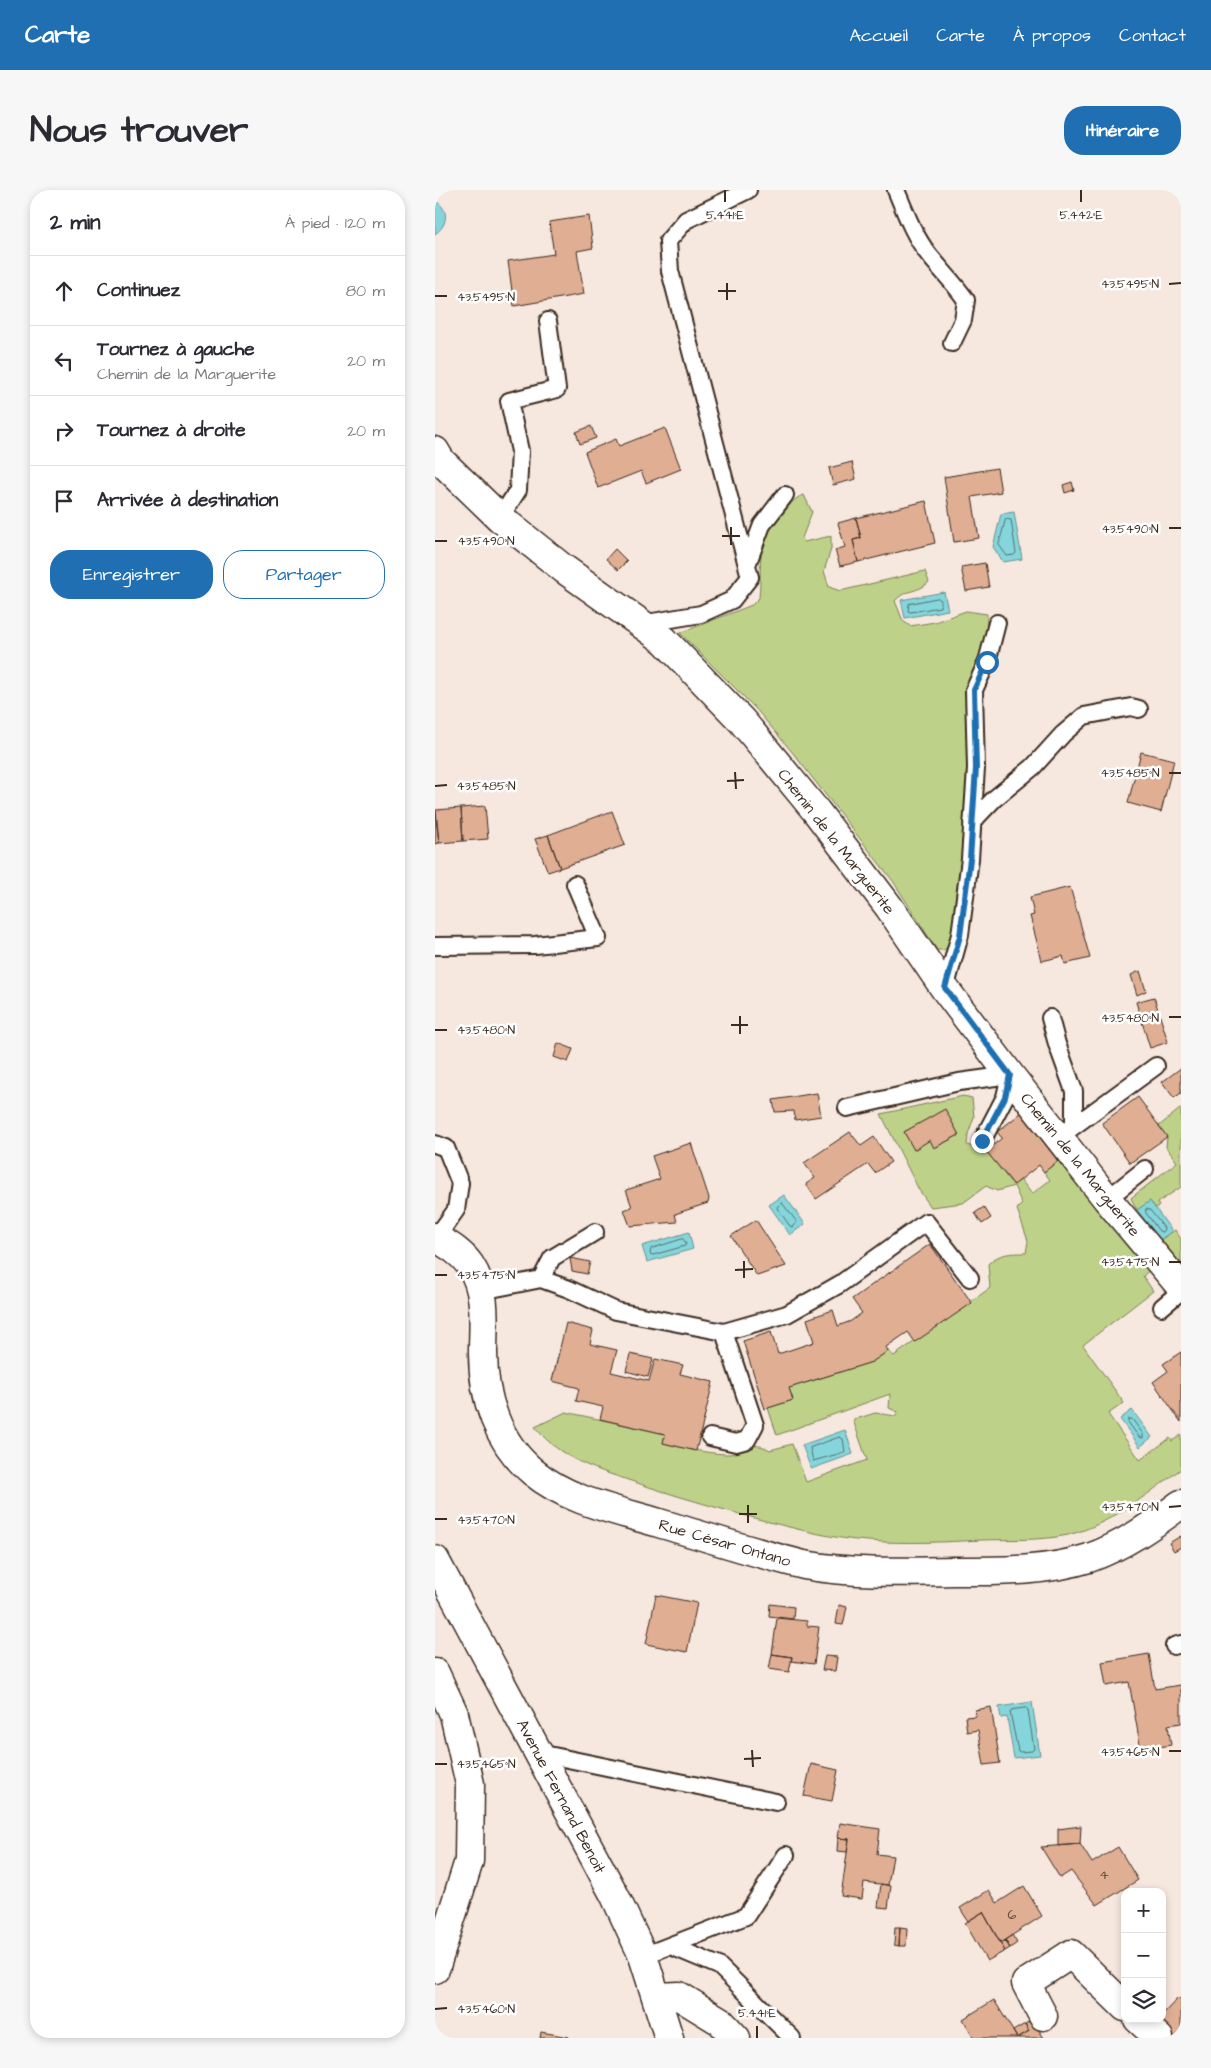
<!DOCTYPE html>
<html lang="fr">
<meta charset="utf-8">
<style>
:root{--surface:#fff;--page:#f7f7f7;--text:#2b2b33;--muted:#7c7c81;--line:#e1e1e2;--accent:#1f6fb2}
body{margin:0;font-family:"Architects Daughter",sans-serif;background:var(--page);color:var(--text)}
.controls{position:absolute;right:15px;bottom:15px;display:grid;overflow:hidden;border-radius:10px;box-shadow:0 2px 8px #0003}
.controls button{width:45px;height:45px;display:grid;place-items:center;padding:0;border:0;border-bottom:1px solid var(--line);background:var(--surface);color:var(--text);font:25px sans-serif}
.stop{position:absolute;width:15px;height:15px;margin:-11px;border:4px solid #1f6fb2;border-radius:50%;background:#fff}
.stop.end{background:#1f6fb2;border-color:#fff;box-shadow:0 1px 5px #0008}
.list{margin:0;padding:0;list-style:none}
h2{display:flex;justify-content:space-between;align-items:center;height:65px;margin:0;padding:0 20px;font-size:21px}
h2 small{font-size:16px;font-weight:400;color:var(--muted)}
.list li{display:grid;grid-template-columns:32px 1fr auto;gap:15px;align-items:center;box-sizing:border-box;height:70px;padding:0 20px;border-top:1px solid var(--line)}
.list b{display:block;font-size:19px;white-space:nowrap}
.list p{margin:0;font-size:16px;white-space:nowrap;color:var(--muted)}
.list em{font-size:16px;font-style:normal;color:var(--muted)}
.actions{display:flex;gap:10px;padding:15px 20px}
.actions a{flex:1;padding:11px 0;border:1px solid var(--accent);border-radius:20px;text-align:center;font-size:18px;color:var(--accent)}
.actions .main{background:var(--accent);color:#fff}
.icon{flex:none;width:28px;height:28px;fill:none;stroke:currentColor;stroke-width:2;stroke-linecap:round;stroke-linejoin:round}
.map{position:relative;flex:none;width:746px;height:1848px;overflow:hidden;border-radius:20px}
header{display:flex;align-items:center;gap:30px;box-sizing:border-box;height:70px;padding:0 25px;background:var(--accent);color:#fff}
header strong{font-size:24px}
nav{display:flex;gap:28px;margin-inline-start:auto;font-size:18px}
.intro{display:flex;align-items:center;justify-content:space-between;box-sizing:border-box;height:120px;padding:0 30px}
h1{margin:0;font-size:35px}
.button{padding:12px 22px;border-radius:20px;background:var(--accent);color:#fff;font-size:18px;font-weight:700}
main{display:flex;gap:30px;padding:0 30px}
aside{flex:1;background:var(--surface);border-radius:20px;box-shadow:0 2px 8px #0003}
.map>svg:first-child{display:block}
.green{fill:#bdd288;stroke:#7c7e53;fill-rule:evenodd}
.water{fill:#84d6dc;stroke:#679190}
.lines{fill:none;stroke-linecap:round;stroke-linejoin:round}
.shore{stroke:#586f6a;stroke-width:1}
.building{fill:#e0ae93;stroke:#3b2a1e}
.lane-casing{stroke:#3b2a1e;stroke-width:20}
.street-casing{stroke:#3b2a1e;stroke-width:31}
.secondary-casing{stroke:#3b2a1e;stroke-width:31}
.lane{stroke:#fff;stroke-width:16}
.street{stroke:#fff;stroke-width:28}
.secondary{stroke:#fff;stroke-width:28}
.route{stroke:#1f6fb2;stroke-width:6}
.ticks{fill:none;stroke:#3b2a1e;stroke-width:2}
.labels{text-anchor:middle;stroke-width:5;stroke-linejoin:round;paint-order:stroke}
.number-label{font-size:14px;fill:#644b3b}
.street-label{font-size:16px;fill:#3b2a1e;stroke:#fff}
.ticks-label{font-size:12px;text-anchor:middle;fill:#3b2a1e;stroke:#fff;stroke-width:5;stroke-linejoin:round;paint-order:stroke}
</style>
<header>
<strong>Carte</strong>
<nav><a>Accueil</a><a>Carte</a><a>À propos</a><a>Contact</a></nav>
</header>
<div class="intro"><h1>Nous trouver</h1><a class="button">Itinéraire</a></div>
<main>
<aside>
<h2>2 min<small>À pied · 120 m</small></h2>
<ul class="list">
<li><svg class="icon" aria-label="ahead" viewBox="0 0 24 24"><path d="M12 20V5M6 11l6-6 6 6"/></svg><div><b>Continuez</b></div><em>80 m</em></li>
<li><svg class="icon" aria-label="left" viewBox="0 0 24 24"><path d="M17 20v-9H6M10 6l-5 5 5 5"/></svg><div><b>Tournez à gauche</b><p>Chemin de la Marguerite</p></div><em>20 m</em></li>
<li><svg class="icon" aria-label="right" viewBox="0 0 24 24"><path d="M7 20v-9h11M14 6l5 5-5 5"/></svg><div><b>Tournez à droite</b></div><em>20 m</em></li>
<li><svg class="icon" aria-label="arrive" viewBox="0 0 24 24"><path d="M6 21V4h12l-3 4 3 4H6"/></svg><div><b>Arrivée à destination</b></div></li>
</ul>
<div class="actions"><a class="main">Enregistrer</a><a>Partager</a></div>
</aside>
<div class="map">
<svg width="746" height="1848" viewBox="0 0 746 1848">
<rect width="100%" height="100%" fill="#f6e7df"/>
<filter id="ink" filterUnits="userSpaceOnUse"><feTurbulence type="fractalNoise" baseFrequency=".02" numOctaves="2"/><feDisplacementMap in="SourceGraphic" scale="10" xChannelSelector="R" yChannelSelector="G"/><feConvolveMatrix kernelMatrix="1 2 1 2 8 2 1 2 1" color-interpolation-filters="sRGB"/></filter>
<g filter="url(#ink)">
<path class="green" d="M369,305L377,322L367,348L369,352L396,346V359L389,381L394,397L405,401L490,381L494,392C484,403 469,399 460,411L468,431L475,436L500,432L531,421L552,424L551,447L533,500L531,635L516,755L509,760H502L458,691L358,563L321,519L245,443L317,415L324,408C328,365 318,358 349,322C356,314 359,308 369,305Z
M528,906L537,908L539,927L533,944L532,955L551,961L578,995L586,990L597,1004L615,990L609,982L623,971L586,923L589,920L717,1078L708,1086L718,1101L648,1155L689,1213L673,1224L705,1270L735,1248L737,1251L746,1245V1279C711,1305 676,1334 633,1345C605,1351 575,1349 547,1350C509,1352 471,1354 433,1351C400,1349 366,1340 334,1332C293,1321 254,1310 214,1297C172,1282 129,1274 100,1237L131,1222L230,1244L228,1253C249,1258 269,1263 291,1264C313,1265 310,1247 335,1260L357,1254L371,1292L432,1270L418,1230L440,1223L461,1226L463,1222L454,1218L455,1204L342,1245L333,1218L358,1210L354,1198L437,1172L453,1161L459,1166L555,1098L553,1074C563,1063 577,1063 591,1063L593,1051L582,1019L587,1014L579,996L562,1001L551,996L528,1013L496,1017L484,1000L446,924ZM510,920L524,945L500,958L495,950L479,959L469,942Z
M746,918V997L722,1013L724,1016L721,1018L715,1011L702,1020L696,1008L742,972L731,957L732,947L724,936Z
M740,1040L746,1049V1085L721,1053Z"/>
<path class="water" d="M0,11C15,19 13,35 0,44Z
M579,322L587,369L568,372L558,357L566,324Z
M509,402L513,420L470,428L466,410Z
M349,1005L370,1034L355,1045L334,1015Z
M715,1011L737,1041L725,1050L702,1020Z
M254,1042L258,1059L212,1072L207,1056Z
M697,1220L717,1247L705,1257L685,1229Z
M410,1240L418,1264L376,1279L367,1255Z
M597,1512L605,1565L579,1568L572,1527L566,1528L564,1517Z"/>
<g class="lines">
<path class="shore" d="M571,329L576,330L581,363L579,365L572,366L564,355Z
M503,408L506,410L505,417L476,422L473,421L474,414Z
M347,1013L362,1032L357,1037L355,1036L342,1018L343,1016Z
M711,1019L715,1020L729,1038L728,1042L724,1041L711,1023Z
M248,1049L251,1053L250,1056L218,1065L215,1064L216,1059Z
M694,1229H697L708,1244V1248L704,1247L693,1232Z
M405,1247L408,1249L410,1262L378,1271L375,1258Z
M591,1518L593,1520L599,1559L597,1561L585,1562L583,1561L575,1522L577,1520Z"/>
</g>
<path class="building" d="M154,26L158,58L142,61L149,104L79,116L73,71L119,64L114,32Z
M156,236L161,248L145,254L141,242Z
M230,238L246,279L211,293L206,281L163,298L150,262L181,249L184,256Z
M417,272L421,289L398,295L394,278Z
M562,278L566,302L537,307L544,348L519,352L509,287Z
M637,292L639,300L630,303L628,295Z
M491,311L500,353L423,372L418,350L426,348L421,328Z
M421,328L426,348L418,350L423,372L405,376L400,360L410,357L403,333Z
M180,359L192,371L183,380L171,369Z
M550,373L554,397L531,401L526,377Z
M706,562L739,570L726,622L693,613Z
M50,616L53,649L28,651L26,618Z
M26,618L28,651L4,653L1,620Z
M0,620L4,653L0,654Z
M177,621L190,655L125,678L113,645Z
M113,645L125,678L113,682L100,649Z
M635,697L655,768L630,774L628,766L607,771L595,726L599,725L595,707Z
M705,781L711,801L702,805L696,785Z
M719,807L733,852L715,858L701,812Z
M123,853L138,859L133,872L119,867Z
M746,878V903L739,908L727,892Z
M382,903L386,926L360,930L359,921L340,922L338,910Z
M703,907L732,947L695,973L667,933Z
M510,919L524,945L499,958L495,950L479,960L469,942Z
M586,923L623,971L609,982L604,975L579,995L551,961L567,948L562,942Z
M415,942L426,956L439,947L456,972L440,983L433,974L381,1009L371,994L380,988L369,973Z
M256,953L274,1008L273,1013L240,1024L242,1032L195,1036L189,1020L197,1017L191,1000L225,989L217,966Z
M549,1017L556,1028L547,1034L540,1023Z
M321,1030L351,1076L322,1086L296,1046Z
M495,1054L537,1113L480,1152L473,1142L451,1157L453,1161L437,1172L354,1198L358,1210L330,1219L308,1151L336,1142L343,1164L379,1152L372,1129L398,1120L403,1136L416,1131L427,1123L417,1109Z
M135,1068L155,1072L152,1084L137,1081Z
M131,1133L158,1140L155,1154L182,1160L176,1182L214,1191L220,1169L248,1175L245,1184L278,1192L261,1261L228,1253L230,1244L165,1229L168,1217L141,1211L144,1198L117,1191Z
M746,1162V1232L718,1192L733,1181L728,1174Z
M195,1164L218,1169L213,1187L191,1181Z
M746,1346V1357L739,1361L734,1353Z
M221,1405L262,1413L252,1462L211,1454Z
M335,1414L359,1417L358,1429L334,1426Z
M404,1415L412,1417L408,1435L401,1434Z
M342,1428L372,1431V1436L384,1437L379,1474L356,1471L357,1467L337,1464Z
M337,1464L357,1467L354,1482L334,1479Z
M714,1464L720,1499L746,1495V1533L733,1535L736,1555L706,1560L694,1492L671,1496L667,1472Z
M390,1466L402,1467L400,1481L387,1480Z
M556,1517L565,1573L549,1575L543,1540L532,1542L530,1527L541,1526L540,1520Z
M376,1574L403,1580L397,1611L369,1606Z
M405,1633L445,1639L442,1664L458,1666L453,1695L429,1692L427,1709L406,1706L414,1649L403,1648Z
M646,1636L645,1654L623,1656V1639Z
M403,1648L414,1649L412,1662L402,1661Z
M645,1654L657,1673L683,1657L703,1690L662,1715L636,1681L625,1688L606,1657Z
M446,1694L456,1696L453,1718L443,1717Z
M589,1696L607,1726L565,1753L548,1722L533,1731L525,1718L554,1700L562,1713Z
M548,1722L570,1761L552,1771L530,1733Z
M460,1737H465L464,1756L459,1755Z
M465,1737L472,1738L471,1756H464Z
M577,1745L582,1753L575,1758L570,1750Z
M570,1750L575,1758L570,1761L565,1753Z
M743,1808L746,1811V1842L740,1848L721,1832L723,1829H727V1825Z
M559,1810L578,1841L582,1848H539L528,1829Z
M597,1830L609,1848H583L594,1841L590,1834Z
M590,1834L594,1841L582,1848L578,1841Z
M106,1842L134,1847V1848H105Z"/>
<g class="lines">
<g class="lane-casing">
<path id="lane" d="M461,0C470,22 479,46 494,65C507,81 520,94 531,110L528,130L517,153
M65,328L83,300L85,261L74,211L122,199L113,131
M312,375L327,335L350,305
M206,434L266,424L297,410L315,387L235,81L233,51L251,30L313,0
M537,632L559,609L598,577L628,544L649,526L696,517L704,519
M0,756L100,755L163,748L140,694
M510,799L525,745L535,669L541,578L539,500L552,472L562,433
M615,828L622,854L639,901V936
M412,918L524,892L575,885L570,907L547,951
M624,947L721,876
M0,954L11,958L25,993L21,1020L1,1048
M672,1009L710,979
M106,1089L117,1068L160,1042
M46,1101L106,1089L134,1099L181,1121L289,1142L352,1124L405,1094L491,1032L535,1088
M727,1117L746,1101
M275,1247L301,1253L312,1250L320,1235L289,1142
M739,1456L746,1454
M104,1563L341,1612
M236,1756L284,1776L357,1848
M208,1766L311,1726L351,1665"/>
</g>
<g class="street-casing">
<path id="street" d="M0,261L6,271L65,328L129,379L229,450L307,531L381,621L454,717L510,799L575,885L672,1009L746,1097
M0,1483L19,1524L35,1594L34,1671L0,1779
M222,1807L244,1806L285,1831L301,1848
M608,1826L591,1793L636,1764L690,1817
M703,1829L724,1848"/>
</g>
<g class="secondary-casing">
<path id="secondary" d="M0,1047C13,1055 26,1062 35,1075C53,1102 48,1133 48,1163C48,1208 63,1253 98,1282C133,1311 181,1320 224,1333C272,1347 320,1363 369,1375C419,1384 468,1382 518,1381C564,1381 610,1382 654,1368C688,1356 718,1335 746,1314
M0,1370L180,1706L208,1766L234,1848"/>
</g>
<use href="#lane" class="lane"/>
<use href="#street" class="street"/>
<use href="#secondary" class="secondary"/>
</g>
</g>
<g class="lines" filter="url(#ink)">
<path class="route" d="M547,951L570,907L575,885L510,798L525,746L535,669L541,578L539,500L552,472"/>
</g>
<path class="ticks" d="M290,0V12M646,0V12M292,93V110M734,94L746,93M283,101H301M0,106H12M296,337V355M734,338H746M287,346H305M0,351H12M300,582L301,599M734,583H746M292,591L309,590M0,596L12,595M305,826V844M734,827H746M296,835H313M0,840H12M309,1071V1088M734,1072H746M300,1080L318,1079M0,1085H12M313,1315V1333M734,1317L746,1316M304,1324H322M0,1329H12M317,1560L318,1577M734,1561H746M309,1569L326,1568M0,1574H12M0,1819L12,1818M322,1836V1848"/>
<g class="labels">
<g class="number-label">
<text x="669" y="1689">4</text>
<text x="577" y="1729">6</text>
</g>
<g class="street-label">
<text transform="translate(402 651) rotate(52)" y="6">Chemin de la Marguerite</text>
<text transform="translate(646 974) rotate(51)" y="6">Chemin de la Marguerite</text>
<text transform="translate(290 1352) rotate(16)" y="6">Rue César Ontano</text>
<text transform="translate(127 1606) rotate(62)" y="6">Avenue Fernand Benoit</text>
</g>
</g>
<g class="ticks-label">
<text x="290" y="29">5.441°E</text>
<text x="646" y="29">5.442°E</text>
<text x="695" y="98">43.5495°N</text>
<text x="51" y="111">43.5495°N</text>
<text x="695" y="343">43.5490°N</text>
<text x="51" y="355">43.5490°N</text>
<text x="695" y="587">43.5485°N</text>
<text x="51" y="600">43.5485°N</text>
<text x="695" y="832">43.5480°N</text>
<text x="51" y="844">43.5480°N</text>
<text x="695" y="1076">43.5475°N</text>
<text x="51" y="1089">43.5475°N</text>
<text x="695" y="1321">43.5470°N</text>
<text x="51" y="1334">43.5470°N</text>
<text x="695" y="1566">43.5465°N</text>
<text x="51" y="1578">43.5465°N</text>
<text x="51" y="1823">43.5460°N</text>
<text x="322" y="1827">5.441°E</text>
</g>
</svg>
<div class="controls">
<button>+</button>
<button>−</button>
<button><svg class="icon" aria-label="layers" viewBox="0 0 24 24"><path d="M12 4l9 5-9 5-9-5zM3 14l9 5 9-5"/></svg></button>
</div>
<div class="stop" style="left:552px;top:472px"></div>
<div class="stop end" style="left:547px;top:951px"></div>
</div>
</main>
